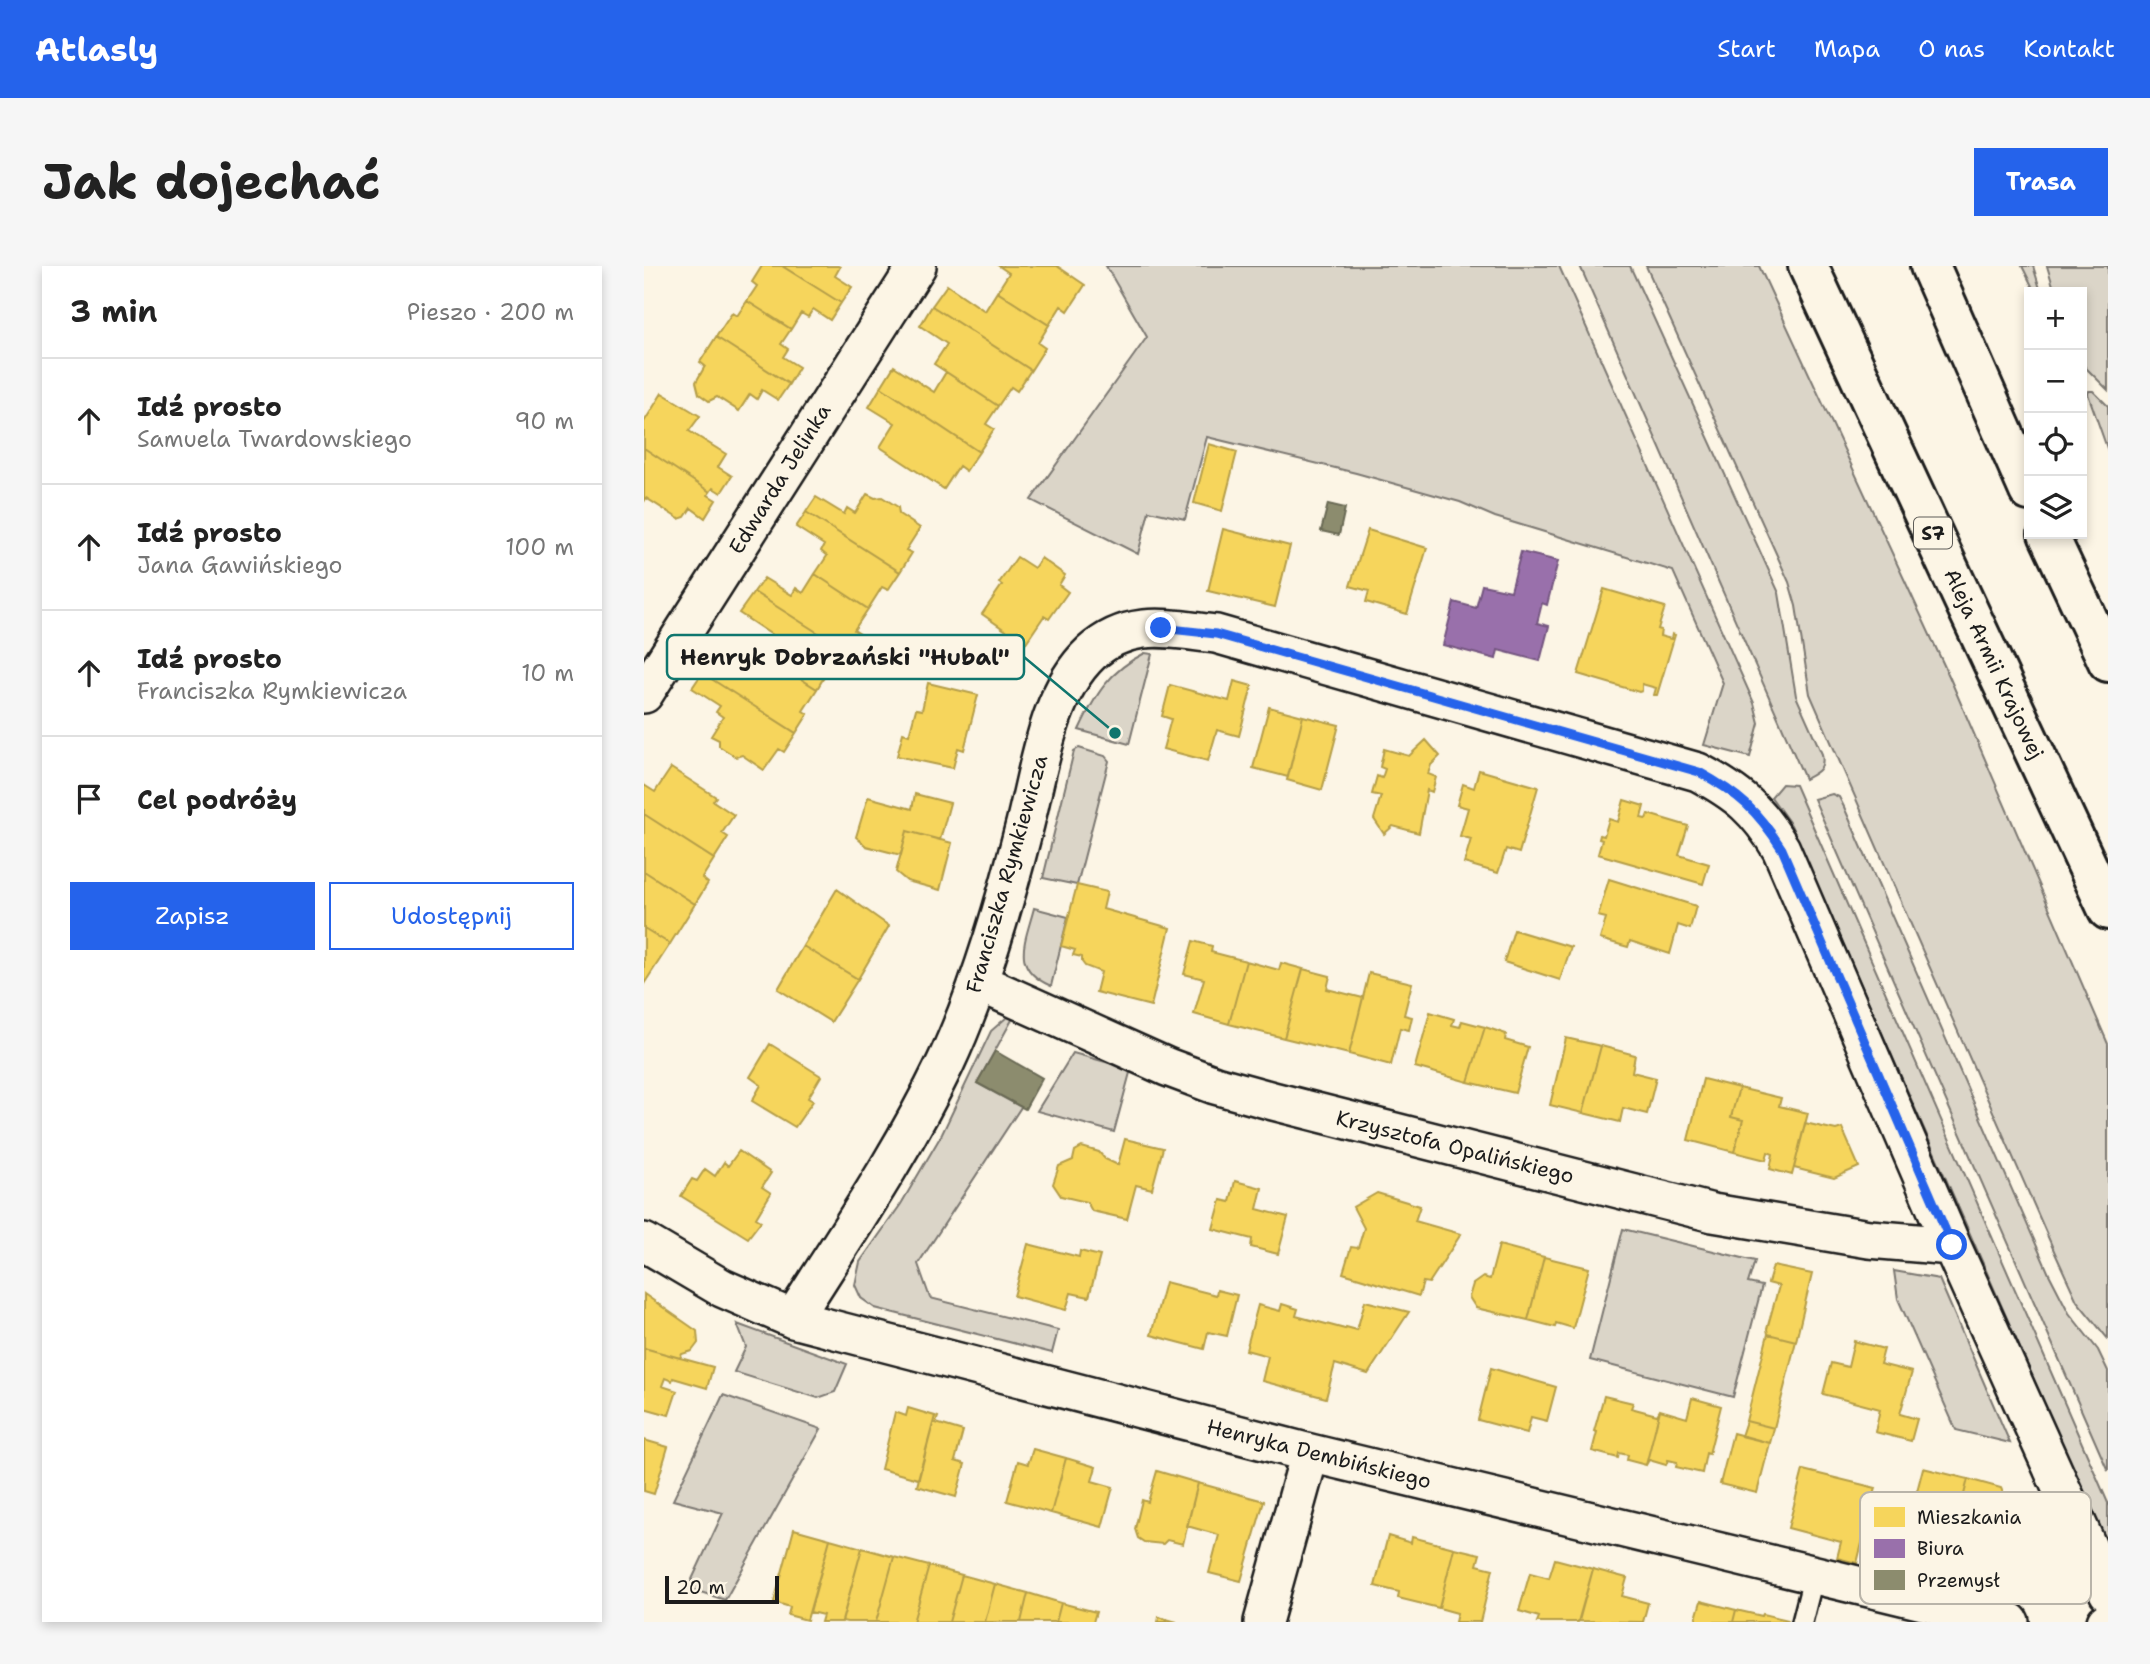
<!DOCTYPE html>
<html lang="pl">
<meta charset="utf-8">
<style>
:root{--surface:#fff;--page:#f6f6f6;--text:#222;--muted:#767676;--line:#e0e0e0;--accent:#2563eb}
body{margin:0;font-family:"Shantell Sans",sans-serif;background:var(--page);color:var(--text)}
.controls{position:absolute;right:21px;top:21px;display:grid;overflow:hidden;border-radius:0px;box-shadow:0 4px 10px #0003}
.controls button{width:63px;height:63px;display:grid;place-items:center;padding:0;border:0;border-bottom:2px solid var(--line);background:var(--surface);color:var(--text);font:35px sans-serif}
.scale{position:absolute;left:21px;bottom:18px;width:114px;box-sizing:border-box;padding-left:7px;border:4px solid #1c1c1c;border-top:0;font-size:19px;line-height:24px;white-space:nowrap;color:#1c1c1c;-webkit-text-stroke:5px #fcf5e5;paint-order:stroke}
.stop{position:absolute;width:21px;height:21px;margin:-16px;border:5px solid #2563eb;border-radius:50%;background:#fff}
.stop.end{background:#2563eb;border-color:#fff;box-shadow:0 2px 7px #0008}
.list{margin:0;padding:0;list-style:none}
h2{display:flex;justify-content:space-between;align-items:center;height:91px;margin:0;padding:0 28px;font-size:30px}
h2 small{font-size:23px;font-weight:400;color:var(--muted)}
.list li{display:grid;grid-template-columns:46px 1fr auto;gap:21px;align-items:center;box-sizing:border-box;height:126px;padding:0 28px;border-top:2px solid var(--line)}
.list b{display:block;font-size:26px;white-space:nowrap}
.list p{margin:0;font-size:23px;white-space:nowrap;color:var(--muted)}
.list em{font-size:23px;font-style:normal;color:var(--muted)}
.actions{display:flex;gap:14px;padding:21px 28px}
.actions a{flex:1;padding:16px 0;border:2px solid var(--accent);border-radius:0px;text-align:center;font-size:24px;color:var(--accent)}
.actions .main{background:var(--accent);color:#fff}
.icon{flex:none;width:38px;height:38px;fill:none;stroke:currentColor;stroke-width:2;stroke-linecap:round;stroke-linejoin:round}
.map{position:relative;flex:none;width:1464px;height:1356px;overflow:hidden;border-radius:0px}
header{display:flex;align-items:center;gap:42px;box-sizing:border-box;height:98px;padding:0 35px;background:var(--accent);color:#fff}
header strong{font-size:33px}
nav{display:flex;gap:38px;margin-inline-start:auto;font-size:24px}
.intro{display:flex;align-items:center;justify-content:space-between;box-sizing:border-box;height:168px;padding:0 42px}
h1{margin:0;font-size:49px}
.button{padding:18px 32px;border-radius:0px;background:var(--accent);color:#fff;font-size:24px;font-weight:700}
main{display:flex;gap:42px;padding:0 42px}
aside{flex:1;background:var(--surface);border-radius:0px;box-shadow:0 4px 10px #0003}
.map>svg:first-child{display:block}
.green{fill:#dbd5c8;stroke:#7c7872;stroke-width:2}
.homes{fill:#f6d55c;stroke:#b59e49;stroke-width:2}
.offices{fill:#9970ab;stroke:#745780;stroke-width:2}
.industry{fill:#8c8c6e;stroke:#6a6a55;stroke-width:2}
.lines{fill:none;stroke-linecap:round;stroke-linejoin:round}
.service-casing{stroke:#1c1c1c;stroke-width:24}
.minor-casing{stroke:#1c1c1c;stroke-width:42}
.motorway-casing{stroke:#1c1c1c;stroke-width:44}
.service{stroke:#fcf5e5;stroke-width:19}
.minor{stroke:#fcf5e5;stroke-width:37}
.motorway{stroke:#fcf5e5;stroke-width:38}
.route{stroke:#2563eb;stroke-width:9}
.labels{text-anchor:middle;stroke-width:7;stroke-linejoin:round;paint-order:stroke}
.shield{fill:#fcf5e5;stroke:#5f5d58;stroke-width:2}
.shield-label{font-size:19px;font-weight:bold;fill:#1c1c1c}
.street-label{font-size:21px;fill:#1c1c1c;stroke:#fcf5e5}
.key{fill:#fcf5e5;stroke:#b9b4a9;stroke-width:2}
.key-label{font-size:19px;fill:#1c1c1c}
.leader{fill:none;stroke:#0f766e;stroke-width:2.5}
.callout-dot{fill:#0f766e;stroke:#fcf5e5;stroke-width:2.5}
.callout{fill:#fcf5e5;stroke:#0f766e;stroke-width:2.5}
.callout-label{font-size:23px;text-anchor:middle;font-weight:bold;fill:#1c1c1c}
</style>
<header>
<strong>Atlasly</strong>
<nav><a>Start</a><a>Mapa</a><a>O nas</a><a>Kontakt</a></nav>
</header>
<div class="intro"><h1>Jak dojechać</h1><a class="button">Trasa</a></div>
<main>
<aside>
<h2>3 min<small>Pieszo · 200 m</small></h2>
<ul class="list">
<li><svg class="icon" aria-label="ahead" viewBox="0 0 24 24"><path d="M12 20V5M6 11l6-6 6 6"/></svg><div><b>Idź prosto</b><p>Samuela Twardowskiego</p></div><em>90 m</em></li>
<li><svg class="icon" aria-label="ahead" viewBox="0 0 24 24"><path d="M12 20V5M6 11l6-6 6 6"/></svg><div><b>Idź prosto</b><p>Jana Gawińskiego</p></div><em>100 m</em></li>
<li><svg class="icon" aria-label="ahead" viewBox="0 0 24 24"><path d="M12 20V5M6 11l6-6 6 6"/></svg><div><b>Idź prosto</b><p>Franciszka Rymkiewicza</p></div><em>10 m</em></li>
<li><svg class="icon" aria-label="arrive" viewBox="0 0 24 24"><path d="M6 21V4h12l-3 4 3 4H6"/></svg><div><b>Cel podróży</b></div></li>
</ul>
<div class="actions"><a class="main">Zapisz</a><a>Udostępnij</a></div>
</aside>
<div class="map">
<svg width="1464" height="1356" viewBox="0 0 1464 1356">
<rect width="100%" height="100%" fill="#fcf5e5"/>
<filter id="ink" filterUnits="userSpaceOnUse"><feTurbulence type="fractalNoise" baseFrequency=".0143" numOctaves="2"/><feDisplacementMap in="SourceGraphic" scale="14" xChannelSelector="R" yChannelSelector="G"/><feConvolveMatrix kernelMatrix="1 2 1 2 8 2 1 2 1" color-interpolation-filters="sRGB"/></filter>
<g filter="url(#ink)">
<path class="green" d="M462,0H915L1110,437L1115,457L1106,491L1060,479L1079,417L1029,305L851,251L816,236L712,207L563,171L541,253L505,245L494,288L387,234L503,71Z
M936,0H986L1135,327L1152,430L1178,488C1181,503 1174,506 1161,513Z
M1002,0H1115L1305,410L1464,778V1073L1433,1035L1411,987L1166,428L1152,340L1145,316Z
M1378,0H1389L1397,26H1391Z
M1403,0H1464V124L1438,98V26H1411Z
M1445,125H1449L1464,140V185L1444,128Z
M501,387L508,388L485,478L435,464C451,429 465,405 501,387Z
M435,482L461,490L465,495L433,619L399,612L430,485Z
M1138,518L1151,519L1464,1237V1283L1147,559L1127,531Z
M1188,528L1195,531L1200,541L1405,1008L1425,1047L1454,1084L1464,1105V1205L1170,533Z
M390,642L424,651L407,720C366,702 381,677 390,642Z
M363,751L369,752L333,817L377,841L274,998L286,1032L414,1064L408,1087L231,1042L217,1032L211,1019L216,996L257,938L298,868L347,765Z
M429,787L487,803L470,866L393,845Z
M979,963L1111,995L1104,1017L1118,1020L1089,1131L946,1094Z
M1250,1005L1295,1013L1366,1177L1312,1164L1254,1033Z
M93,1058L203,1098L191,1126L174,1132L90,1106L102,1081Z
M79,1129L177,1163L81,1334L44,1322L79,1247L29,1234Z"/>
<path class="homes" d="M118,0H138L197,37L186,54L169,43L164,51L157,47L147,63L103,35L113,20L108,16Z
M138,0H194L196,1L191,10L208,21L197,37Z
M355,0H413L441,19L424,45L417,40L405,59L353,26L365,7Z
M303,19L341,45L353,26L405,59L394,77L401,82L387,104L288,40Z
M103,35L147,63L137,78L144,83L139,91L155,101L145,118L72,71L88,47L93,50Z
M288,40L387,104L373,125L367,121L354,140L290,98L303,78L276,60Z
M72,71L145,118L134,134L118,124L113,133L106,128L95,145L73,131L65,135L55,128L52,116L61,100L56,96Z
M250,100L290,126L302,106L354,140L342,158L350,163L335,186L237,121Z
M237,121L335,186L322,205L315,200L300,223L236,181L251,157L225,141Z
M18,127L56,150L45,165L82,188L74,201L88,210L77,227L69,222L66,226L0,182V156Z
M565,178L593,186L578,245L550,237Z
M0,182L66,226L64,229L72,234L61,252L47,242L41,251L35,253L2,232L0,236Z
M223,228L231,232L238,231L254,241L255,248L276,262L262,284L268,287L256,306L162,246L172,231L200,248L203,242L211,247Z
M162,246L256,306L244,324L238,321L224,343L171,308L183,290L177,285L180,279L152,261Z
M579,263L646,280L631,341L564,325Z
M724,264L783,282L763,348L722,336L725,325L706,320Z
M373,291L390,302L397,292L421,309L415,319L424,326L405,353L400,350L381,378L338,348L358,319L355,317Z
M171,308L224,343L210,364L216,368L204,386L110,326L120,312L148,329L152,322L159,327Z
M960,323L1021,341L1014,363L1017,364L1016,370L1027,373L1028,368L1031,369L1013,429H1010L1012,422L998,418V425L995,426L934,408Z
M110,326L204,386L192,405L186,401L173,423L119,389L131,371L95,347Z
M119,389L173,423L159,445L164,448L152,467L58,407L67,392L96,410L100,403L107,408Z
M58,407L152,467L140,486L135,483L120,504L98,489L92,491L75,480V474L67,470L79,451L72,446L76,440L48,422Z
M590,415L608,420L595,470L573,464L564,495L519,483L527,453L518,450L526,419L585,435Z
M284,417L334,429L320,484L314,482L309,502L253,490L259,467L265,469L272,443L278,444Z
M625,441L659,450L644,511L609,502Z
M659,450L695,459L678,524L643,514Z
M782,474L796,490L787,499L784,508L792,511L788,526L783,524L775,567L749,560L740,568L730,553L737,530L728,528L733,510L738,512L741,503L736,501L740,483L765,490Z
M27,502L72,531L69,535L90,549L78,567L84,571L70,593L0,548V519L11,526Z
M835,504L894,521L875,587L862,583L854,607L820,597L827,573L816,570L824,542L813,539L819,518L830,522Z
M271,528L306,537L296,574L263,565L257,589L222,580L212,571L224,531L268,543Z
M980,534L1000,540L997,552L1002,553L1004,548L1044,560L1035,589L1065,598L1059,618L954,588L958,574L955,573L956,569L960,570L965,553L974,556Z
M0,548L70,593L58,612L64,617L51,638L0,605Z
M263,565L308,577L296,624L263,615L252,606Z
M0,605L51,638L26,678L0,662Z
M965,613L1052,640L1046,663L1034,659L1026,688L986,675L984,681L956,673L962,652L954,650Z
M433,619L463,626L459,643L526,662L507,740L452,726L457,706L441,700L438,696V691L429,689L431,684L417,680Z
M193,623L245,660L214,713L159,680Z
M0,662L26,678L0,718Z
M870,664L927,681L916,714L860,696Z
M549,675L568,680L567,686L602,695L585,758L550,748L560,713L540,708Z
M159,680L214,713L187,756L134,723Z
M602,695L635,704L637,697L659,703L640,772L585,758Z
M659,703L686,710L683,723L719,732L705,788L640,772Z
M725,707L768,717L760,749L768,751L765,764L756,762L747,799L705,788Z
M786,746L810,753L808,759L816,761L818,755L841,761L824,816L771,801Z
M841,761L862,768L861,774L884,781L871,827L824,816Z
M922,772L957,780L939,847L906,839Z
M126,778L177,810L164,832L169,835L151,861L108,835L117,819L106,811Z
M957,780L991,789L988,806L1012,812L1003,848L979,842L976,856L939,847Z
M1059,813L1095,822L1087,851L1099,854L1090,886L1044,874Z
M1095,822L1137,832L1135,840L1164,847L1148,909L1126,903L1129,888L1124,886L1122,894L1090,886L1099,854L1087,851Z
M1161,857L1192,864L1198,862L1215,901L1190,912L1150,902Z
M481,873L519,882L508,923L492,919L483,953L448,945L443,936L417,930L409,918L415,900L429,894L431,885L438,881L455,886L461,893L474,899Z
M95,885L127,907L118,921L127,927L112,952L117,955L104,972L37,930L48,913L53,915L61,903L71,910L80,896L84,900Z
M591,915L618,922L613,943L644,951L634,988L607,981L608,973L569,963L577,934L586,936Z
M733,927L776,940L771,955L817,968L785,1017L779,1016L775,1030L699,1007L707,981L714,982L720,962L709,941Z
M384,978L435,991L436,985L456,990L445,1031L427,1027L422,1044L370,1030Z
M855,979L900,991L884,1054L832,1042L825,1031L829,1018L839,1011L846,1013Z
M900,991L945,1002L929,1062L912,1057L911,1061L884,1054Z
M1129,1000L1168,1008L1152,1075L1124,1068L1123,1063L1135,1020L1124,1017Z
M521,1016L572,1029L573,1024L593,1029L583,1070L564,1066L560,1083L507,1069Z
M0,1028L53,1065L54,1077L48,1085L38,1088L36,1092L0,1082Z
M721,1035L765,1046L724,1108L691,1098L682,1132L618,1115L624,1090L602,1084L614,1039L636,1045L638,1038L654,1043L652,1050L701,1063L702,1061L713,1064Z
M1124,1068L1152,1075L1130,1162L1102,1155Z
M1210,1075L1240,1083L1236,1098L1268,1106L1256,1148L1273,1153L1267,1175L1231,1166L1236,1143L1179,1128L1187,1097L1204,1101Z
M0,1082L69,1101L63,1122L29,1112L28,1115L21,1112L18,1120L33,1125L25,1149L0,1142Z
M847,1102L912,1121L903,1155L887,1151L883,1167L834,1154Z
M960,1130L989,1137L987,1142L1013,1149L1016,1144L1002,1199L983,1194L984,1189L975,1187L974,1192L948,1185L953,1166L950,1165Z
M1048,1132L1077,1140L1065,1188L1062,1187L1058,1207L1032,1201L1033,1196L1024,1194L1022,1199L1005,1194L1002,1199L1016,1144L1043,1152Z
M264,1142L291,1150L274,1213L237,1203L251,1146L262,1150Z
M291,1150L294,1151L292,1157L319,1165L311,1195L321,1198L312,1231L273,1220Z
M1102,1155L1130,1162L1126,1177L1097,1170Z
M1089,1167L1126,1177L1113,1227L1076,1218Z
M0,1174L24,1181L10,1228L0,1225Z
M389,1183L422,1192L407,1247L363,1235L374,1195L384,1198Z
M422,1192L452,1201L448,1215L469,1221L458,1261L407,1247Z
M1279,1202L1324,1213L1316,1244L1325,1259L1322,1271L1265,1256Z
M1159,1204L1232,1222L1213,1297L1193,1292L1197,1276L1144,1262Z
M513,1205L554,1217L539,1278L523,1274L519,1278L500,1276L494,1272L491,1263L498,1234L504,1236Z
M1324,1213L1357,1222L1368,1248L1365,1263L1377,1267L1381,1277L1372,1284L1322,1271L1325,1259L1316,1244Z
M554,1217L620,1235L597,1315L565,1307L575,1269L543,1260Z
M150,1263L186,1273L163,1354L144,1349L146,1341L130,1336Z
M744,1270L767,1277L768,1271L810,1282L795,1342L754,1332L755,1326L731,1320Z
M186,1273L218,1282L198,1356H177L179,1349L166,1346Z
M218,1282L250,1291L232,1356H203L198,1355Z
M810,1282L836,1288L833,1299L849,1303L836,1356H811L813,1347L795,1342Z
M250,1291L285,1300L269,1356H232Z
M911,1293L949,1303L934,1356H893L895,1351L875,1345L886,1307L905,1312Z
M285,1300L318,1309L305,1356H269Z
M949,1303L983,1312L978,1330L1004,1337L999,1356L935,1355Z
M318,1309L351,1318L341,1356H305Z
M351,1318L384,1327L377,1356H341Z
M384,1327L417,1337L412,1356H377Z
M1057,1335L1092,1344L1089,1356H1051Z
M417,1337L452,1346L449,1356H412Z
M1092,1344L1118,1350L1119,1348L1144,1354L1143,1356H1089Z
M515,1351L533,1356H514Z"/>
<path class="offices" d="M877,286L914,295L903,339L898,337L893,357L905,360L896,395L854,384L852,393L799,379L810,336L832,342L838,319L867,325Z"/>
<path class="industry" d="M684,238L701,242L695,269L677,265Z
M351,785L398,812L381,843L333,817Z"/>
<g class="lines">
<g class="service-casing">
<path id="service" d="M1158,1356L1170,1309"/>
</g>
<g class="minor-casing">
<path id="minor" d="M0,428L273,0
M334,716L523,801L571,819L629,835L1069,947L1225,973L1308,980
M0,976L78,1022L149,1053L666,1187L1366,1356
M149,1053C202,969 258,887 301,798C336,724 361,637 381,558C395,503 404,427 447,387C486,352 525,363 572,368L1054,506C1095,528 1113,543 1137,583L1308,980L1464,1326
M619,1356L666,1187
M1462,1356L1464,1355"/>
</g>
<g class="motorway-casing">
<path id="motorway" d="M1164,0L1464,644
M1286,0L1385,225
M1404,268L1464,396"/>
</g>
<use href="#service" class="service"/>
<use href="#minor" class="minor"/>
<use href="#motorway" class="motorway"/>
</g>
</g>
<g class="lines" filter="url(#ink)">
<path class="route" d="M517,362L572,368L1055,506C1095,528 1113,544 1138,583L1308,979"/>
</g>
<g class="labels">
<rect class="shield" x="1270" y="251.5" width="38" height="31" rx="5"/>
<g class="shield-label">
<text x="1289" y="274">S7</text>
</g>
<g class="street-label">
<text transform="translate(136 213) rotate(-58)" y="7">Edwarda Jelinka</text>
<text transform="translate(1350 398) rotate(65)" y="7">Aleja Armii Krajowej</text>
<text transform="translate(363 608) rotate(-74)" y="7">Franciszka Rymkiewicza</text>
<text transform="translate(811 881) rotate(14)" y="7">Krzysztofa Opalińskiego</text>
<text transform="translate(675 1188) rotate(14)" y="7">Henryka Dembińskiego</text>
</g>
</g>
<rect x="1216" y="1226" width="231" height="112" rx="10" class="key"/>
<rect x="1230" y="1241" width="31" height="20" fill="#f6d55c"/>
<rect x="1230" y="1273" width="31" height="19" fill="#9970ab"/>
<rect x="1230" y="1304" width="31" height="20" fill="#8c8c6e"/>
<g class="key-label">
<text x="1273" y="1258">Mieszkania</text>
<text x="1273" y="1289">Biura</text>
<text x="1273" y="1321">Przemysł</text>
</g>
<path class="leader" d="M471 467L380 391"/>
<circle class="callout-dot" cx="471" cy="467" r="7"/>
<rect class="callout" x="23" y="369" width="357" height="44" rx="7"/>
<g class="callout-label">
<text x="201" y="399">Henryk Dobrzański "Hubal"</text>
</g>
</svg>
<div class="controls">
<button>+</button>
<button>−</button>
<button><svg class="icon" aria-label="locate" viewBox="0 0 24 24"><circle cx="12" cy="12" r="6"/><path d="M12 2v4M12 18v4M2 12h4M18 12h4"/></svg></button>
<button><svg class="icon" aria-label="layers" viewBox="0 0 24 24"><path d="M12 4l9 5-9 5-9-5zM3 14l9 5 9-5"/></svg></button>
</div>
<div class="scale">20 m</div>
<div class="stop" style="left:1308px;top:979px"></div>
<div class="stop end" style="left:517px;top:362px"></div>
</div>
</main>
